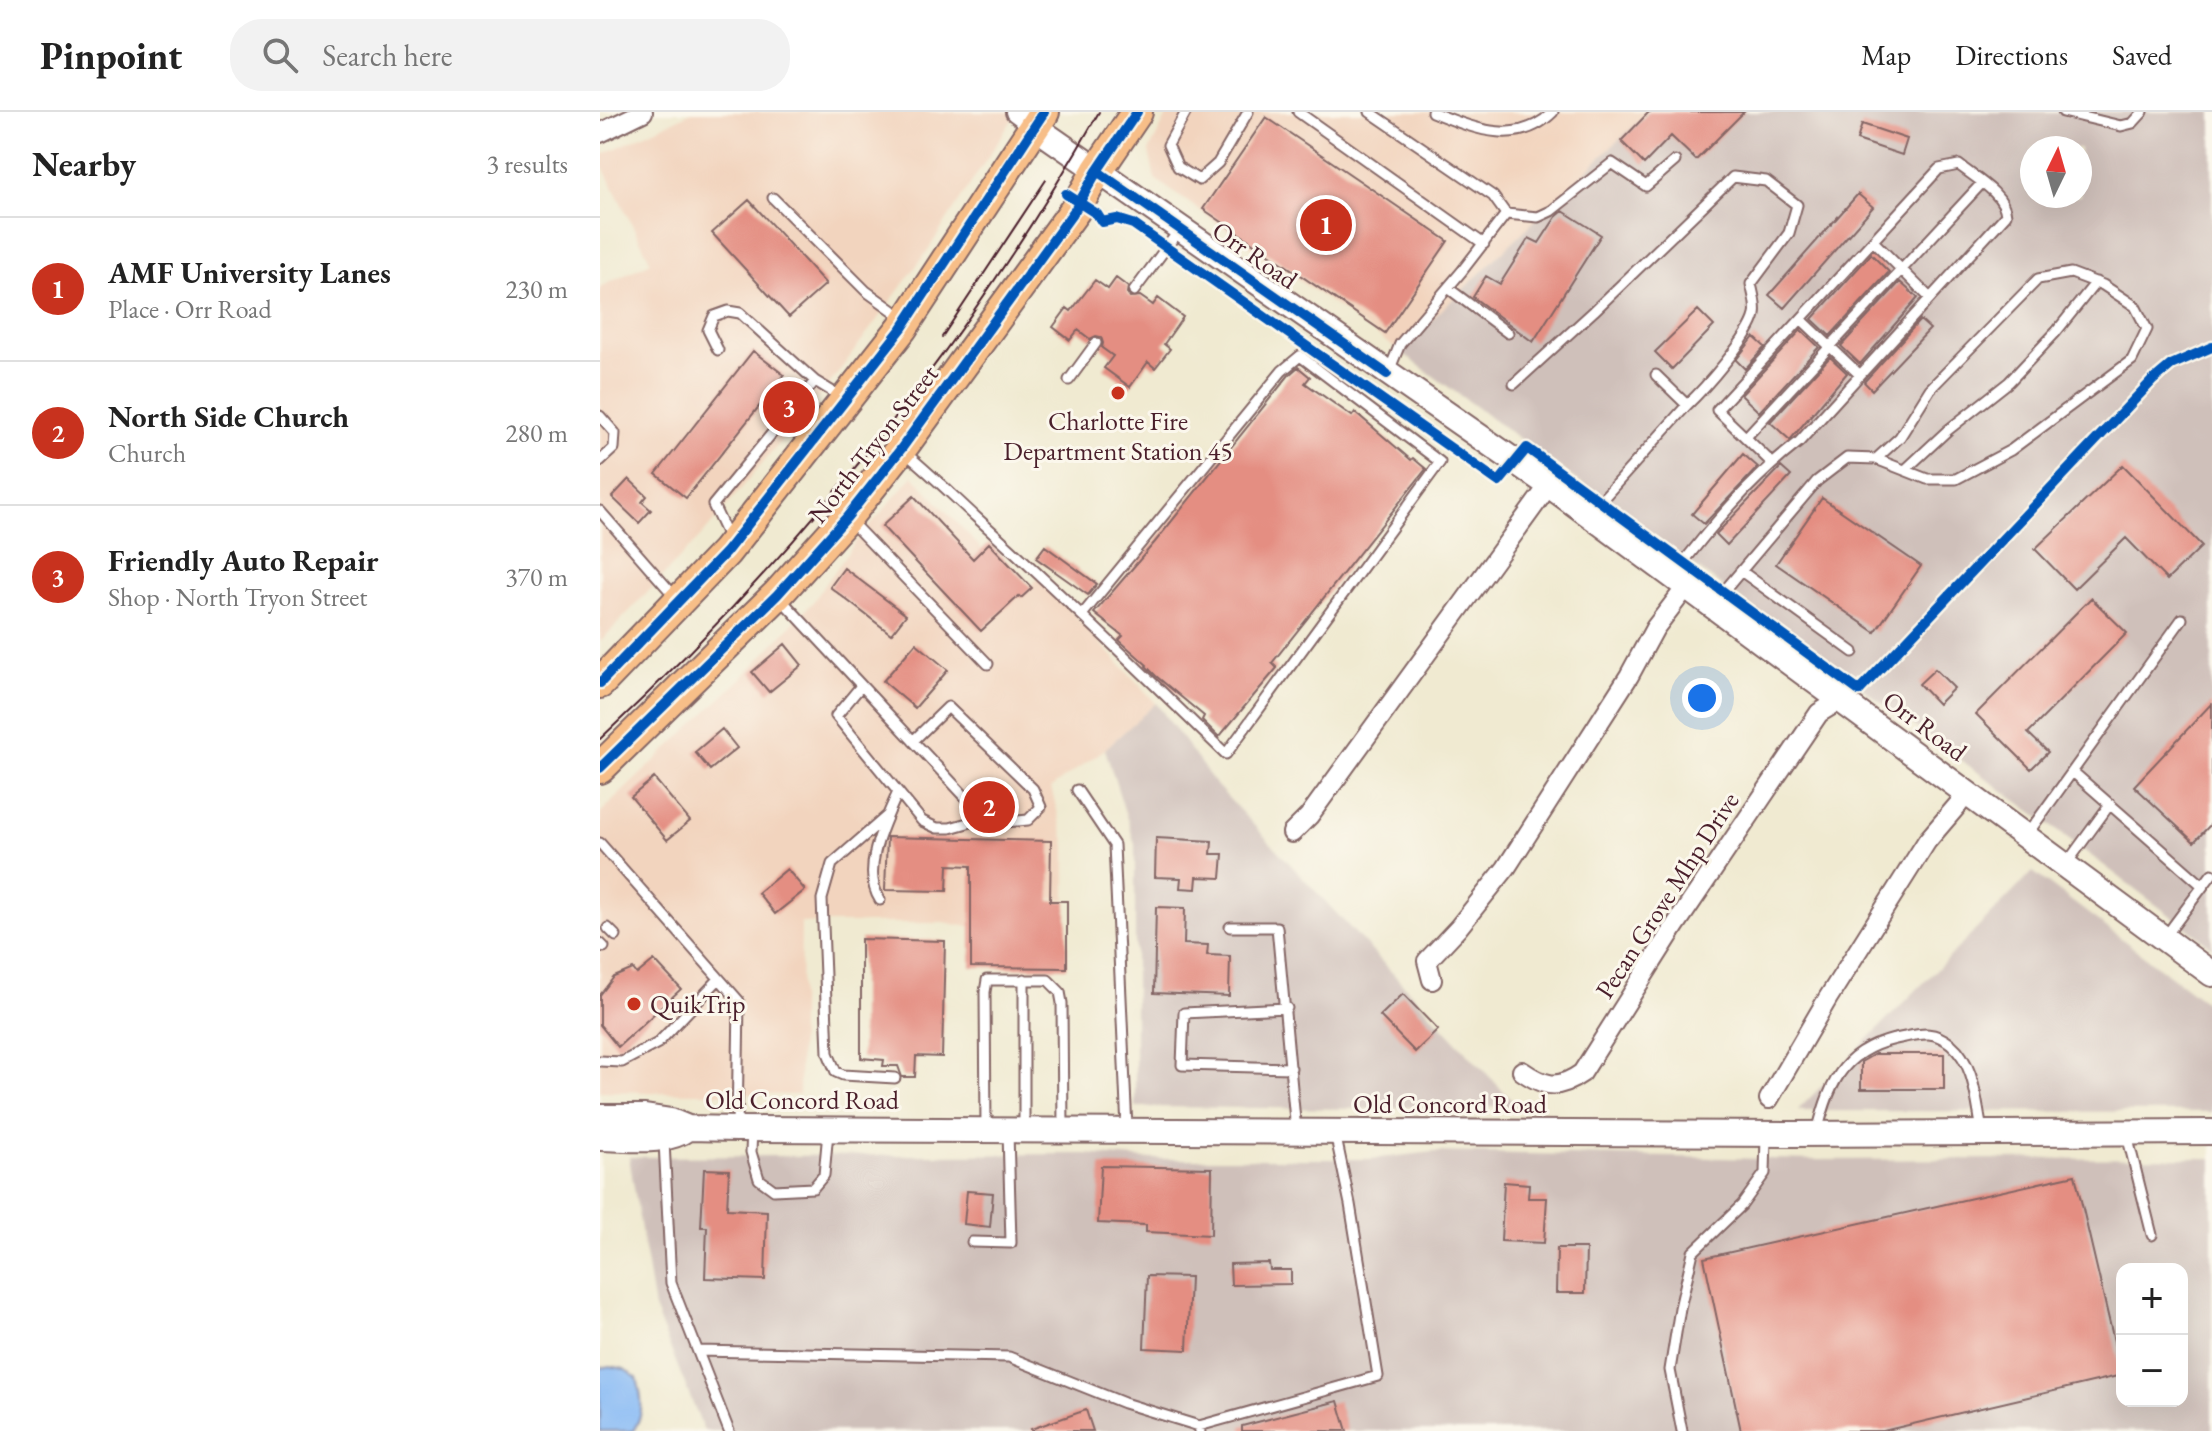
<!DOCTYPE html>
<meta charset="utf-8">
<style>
:root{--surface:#fff;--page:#f2f2f2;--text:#222;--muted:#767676;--line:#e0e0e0;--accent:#c8321e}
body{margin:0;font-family:"EB Garamond",serif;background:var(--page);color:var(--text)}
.controls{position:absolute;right:24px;bottom:24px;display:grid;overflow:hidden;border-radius:16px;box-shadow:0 8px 32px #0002}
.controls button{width:72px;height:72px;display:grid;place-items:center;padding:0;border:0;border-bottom:2px solid var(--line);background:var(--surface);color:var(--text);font:40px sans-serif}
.compass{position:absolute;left:1420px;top:24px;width:72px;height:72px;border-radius:50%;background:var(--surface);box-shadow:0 8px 32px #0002;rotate:5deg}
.you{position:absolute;left:1102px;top:586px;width:28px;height:28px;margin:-20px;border:6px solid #fff;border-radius:50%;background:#1a73e8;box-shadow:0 0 0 12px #1a73e833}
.badge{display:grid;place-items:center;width:52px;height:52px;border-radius:50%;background:var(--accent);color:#fff;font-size:26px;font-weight:700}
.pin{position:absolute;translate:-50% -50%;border:4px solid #fff;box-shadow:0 2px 8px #0006}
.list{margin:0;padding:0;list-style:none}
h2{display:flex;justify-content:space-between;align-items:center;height:104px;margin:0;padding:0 32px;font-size:34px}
h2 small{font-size:26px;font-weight:400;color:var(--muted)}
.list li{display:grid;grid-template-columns:52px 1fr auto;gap:24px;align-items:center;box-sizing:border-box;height:144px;padding:0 32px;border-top:2px solid var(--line)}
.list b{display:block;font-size:30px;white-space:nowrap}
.list p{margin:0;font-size:26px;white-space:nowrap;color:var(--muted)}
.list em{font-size:26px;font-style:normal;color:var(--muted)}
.icon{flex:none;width:44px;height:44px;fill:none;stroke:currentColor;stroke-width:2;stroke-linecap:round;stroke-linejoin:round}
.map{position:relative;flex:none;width:1612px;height:1319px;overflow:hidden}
header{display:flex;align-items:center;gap:48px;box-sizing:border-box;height:112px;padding:0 40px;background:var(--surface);border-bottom:2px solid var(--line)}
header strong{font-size:38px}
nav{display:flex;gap:44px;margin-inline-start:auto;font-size:28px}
.search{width:560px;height:72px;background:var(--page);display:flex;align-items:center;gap:20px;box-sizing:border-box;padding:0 28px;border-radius:32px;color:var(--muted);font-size:30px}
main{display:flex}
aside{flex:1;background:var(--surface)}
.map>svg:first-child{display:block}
.built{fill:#f2d4be}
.industrial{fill:#cfc0ba;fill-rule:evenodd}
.water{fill:#87baf5;stroke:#686c90;stroke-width:2}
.building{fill:#e48e82}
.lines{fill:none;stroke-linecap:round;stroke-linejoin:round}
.service-casing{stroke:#846665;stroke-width:13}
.minor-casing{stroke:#846665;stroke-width:22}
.tertiary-casing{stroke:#846665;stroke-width:28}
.primary-casing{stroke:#846665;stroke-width:34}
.service{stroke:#fff;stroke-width:9}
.minor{stroke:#fff;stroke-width:18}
.tertiary{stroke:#fff;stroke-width:24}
.primary{stroke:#f7be88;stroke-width:30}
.tram{stroke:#4a1f2b;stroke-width:2}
.cycleway-casing{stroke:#fbf7ec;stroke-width:15}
.cycleway{stroke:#0057b8;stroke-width:10}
.poi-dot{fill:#c8321e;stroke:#fbf7ec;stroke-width:3}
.labels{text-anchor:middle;stroke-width:6;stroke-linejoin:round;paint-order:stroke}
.street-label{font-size:26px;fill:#4a1f2b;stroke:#fbf7ec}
.poi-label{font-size:26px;fill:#4a1f2b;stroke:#fbf7ec}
</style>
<header>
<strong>Pinpoint</strong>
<div class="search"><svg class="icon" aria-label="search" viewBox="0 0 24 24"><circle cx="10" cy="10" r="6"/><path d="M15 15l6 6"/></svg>Search here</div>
<nav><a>Map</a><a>Directions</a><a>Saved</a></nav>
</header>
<main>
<aside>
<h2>Nearby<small>3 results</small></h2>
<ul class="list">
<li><span class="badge">1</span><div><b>AMF University Lanes</b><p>Place · Orr Road</p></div><em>230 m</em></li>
<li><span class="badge">2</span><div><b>North Side Church</b><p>Church</p></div><em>280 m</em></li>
<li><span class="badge">3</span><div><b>Friendly Auto Repair</b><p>Shop · North Tryon Street</p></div><em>370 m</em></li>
</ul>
</aside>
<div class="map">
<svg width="1612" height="1319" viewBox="0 0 1612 1319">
<rect width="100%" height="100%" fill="#fbf7ec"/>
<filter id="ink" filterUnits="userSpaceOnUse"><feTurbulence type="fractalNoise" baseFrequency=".0125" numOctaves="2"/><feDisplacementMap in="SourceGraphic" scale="16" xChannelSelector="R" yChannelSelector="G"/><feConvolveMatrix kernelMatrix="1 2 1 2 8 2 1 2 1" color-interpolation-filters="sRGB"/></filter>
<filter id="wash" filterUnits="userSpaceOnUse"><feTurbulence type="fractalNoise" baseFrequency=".006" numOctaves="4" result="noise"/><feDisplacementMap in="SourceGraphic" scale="32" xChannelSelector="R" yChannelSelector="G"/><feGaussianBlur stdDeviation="1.8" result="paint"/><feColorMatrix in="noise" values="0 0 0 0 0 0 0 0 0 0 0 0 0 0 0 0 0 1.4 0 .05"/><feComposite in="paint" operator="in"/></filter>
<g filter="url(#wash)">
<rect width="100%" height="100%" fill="#f0ead1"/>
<path class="built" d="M92,0H417L326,141L235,265L103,422L0,530V175L51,150L0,49V44Z
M569,0H1048L799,239L555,67L549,39Z
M313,364L424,482L439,465L556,591L505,637L451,676L466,733V787L433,786V823L346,811H201L199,983L0,979V701L140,568L213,490L254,432Z"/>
<path class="industrial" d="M1048,0H1612V835L1461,721L799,239ZM1432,36H1480V84H1432Z
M556,591L617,674L918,995L832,993L786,997L535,995V732L505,637Z
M1433,760L1612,895V1000L1197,999Z
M834,1040L1217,1048L1612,1046V1319H104L54,1196L29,1045L485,1042L548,1047H771ZM1522,1157H1582V1289H1522Z"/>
<path class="water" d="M10,1254L24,1257L37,1266C42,1286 45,1301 33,1319H0V1256Z"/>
<g id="blocks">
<path class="building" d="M1049,0H1144L1096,48L1071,24L1044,52L1021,29Z
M666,5L848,129L785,221L603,97Z
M1262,12L1307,27L1302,43L1257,28Z
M1258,82L1273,95L1184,196L1169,183Z
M149,88L226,172L189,205L112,121Z
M963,99L1001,123L933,230L873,185L886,164L900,172L929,126L939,131L956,105Z
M1271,142L1289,160L1230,224L1212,207Z
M516,166L528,175L527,181L530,185L540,184L553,193L558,186L583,205L564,232L570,237L555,256L548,250L530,275L504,256L513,244L502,236L503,231L501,225L496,224L490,227L478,218L470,228L453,215L467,196L471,199L495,168L508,177Z
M1300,170L1318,186L1260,252L1241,234Z
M1098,198L1114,214L1072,257L1055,240Z
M1320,208L1330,217L1272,278L1264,270Z
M1201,218L1219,235L1159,300L1141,283Z
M1154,225L1165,235L1145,257L1136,248Z
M153,239L184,263L86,386L56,362Z
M1230,245L1247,261L1190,328L1170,310Z
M698,255L710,265L705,271L752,304L755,300L811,348L813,346L826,357L672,551L677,556L619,625L602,608L604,604L556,564L546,554L547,553L519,528L523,524L494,501L555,430L689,263Z
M1143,342L1158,355L1104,412L1092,402Z
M1523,353L1602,434L1567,468L1526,426L1474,477L1435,437Z
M1181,355L1191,364L1127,433L1116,422Z
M29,367L47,384L42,390L51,398L39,411L12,385Z
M314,384L373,447L389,431L432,476L421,486L419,484L381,519L282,414Z
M1222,386L1321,454L1275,520L1176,452Z
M445,434L497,472L488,483L436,446Z
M244,456L306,503L291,522L230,475Z
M1491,486L1527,521L1428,621L1448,640L1431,657L1376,602Z
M316,531L348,558L315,596L283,569Z
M185,532L202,553L169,580L152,560Z
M1335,557L1354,576L1338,592L1319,572Z
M1612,591V711L1594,730L1534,674Z
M122,617L137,636L110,658L95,640Z
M54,666L90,709L67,728L31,685Z
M287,725L451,729L450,789H467V856L371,855V754L348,753L347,779L285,778Z
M556,726L612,729L611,742H623L621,766L597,765L596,777L580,776L581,766L555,765Z
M187,757L205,778L175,802L158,781Z
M556,795L585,796L584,832L608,833L607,843L630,844L629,884L554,881Z
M261,827L345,829L342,945L316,944L315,965H302L298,954H283L284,948L261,946Z
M54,848L81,877L18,935L0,913V883L14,865L33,857L37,862Z
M803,882L838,918L815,940L780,904Z
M1275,942H1344V977H1261V950Z
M501,1054L612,1056L611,1123L546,1120V1113L498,1111Z
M104,1057L129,1058L127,1097L167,1099L165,1168L105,1166L107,1115H101Z
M1475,1063L1522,1263L1283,1319H1141L1104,1146Z
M904,1070L929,1072L928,1086H947L944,1131L901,1129Z
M367,1079L393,1081L390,1115L364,1112Z
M957,1136H986L985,1181H956Z
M669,1151L670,1158H691V1172L631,1173L630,1152Z
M547,1164L590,1165L587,1238L544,1236Z
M738,1289L747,1319H642V1314Z
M486,1298L493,1319H432L431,1317Z"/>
</g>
</g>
<g filter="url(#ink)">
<use href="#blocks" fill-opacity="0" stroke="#846665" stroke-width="2"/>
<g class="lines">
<g class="service-casing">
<path id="service" d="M586,0L568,33L578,55L599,68L618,51L648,0
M698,0L884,132
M770,0L893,84L906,102L862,159L800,232L789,259
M832,0C873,16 917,36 953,0
M1463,0L1521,14L1533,11L1543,0
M173,86L266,179L305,207
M906,102L938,105L951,99L1012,51L1046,74L1075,49
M1273,129L1330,186
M848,176L908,221
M534,179L580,117
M1201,207L1260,263
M118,238L108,218L114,204L128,199L140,201L215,269
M469,268L496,231
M914,272L994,199L1133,65L1166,69L1197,93L1189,121L1151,172C1153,181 1157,194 1155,203C1150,225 1104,277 1087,293
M0,304L15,321L14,336L0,349
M1146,325L1382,71
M303,339C329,360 352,383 376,405C462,482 543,562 626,642L840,350L700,244L682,259L482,503
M1305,358L1348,318L1409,270L1456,220L1496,170
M0,399L77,487
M989,402L1087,293L1056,263
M249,408L388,552
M130,429L113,393L215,269L243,286
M1141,459L1253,540
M1073,464C1110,415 1150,368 1199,330L1406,103C1405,82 1375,66 1359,53L1339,57L1117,298L1172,351
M180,486L385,706
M1114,491L1217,369L1247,346L1276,347L1327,367H1356L1411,338L1532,248L1547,217L1535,194L1503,173L1471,161L1438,167L1330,277L1300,325L1276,347
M261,574L236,604L322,709L337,716H350L385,706L406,710L428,708L441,695L433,677L348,595L313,629
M1473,660L1603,774L1565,825
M477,678L514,733L527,1017
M287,704L232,752L222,787L228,941L236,960L243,963L295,966
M1426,724L1582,507
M0,731L139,889L137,1017
M1467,751L1510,692
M1603,774L1612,762
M280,788C260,757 285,710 298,680
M630,815H677L696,1019
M8,816L16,824
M0,831L4,835
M424,867V1016
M687,896L584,901L582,953L691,956
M0,949L22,950L58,931L119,867
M152,1017L151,1040L159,1067L174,1078L213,1076L224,1063L228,1020
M386,1017L385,880L387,868H448L460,880L462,891L463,1017
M1217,1021C1230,966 1246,935 1305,925C1324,921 1334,919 1351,932C1375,952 1376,990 1382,1018
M1527,1023L1552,1123
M64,1029L71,1171L129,1319
M372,1130L411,1131L408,1020
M98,1239L409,1245L524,1291L599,1314L600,1319
M599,1314L778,1264L750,1092L735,1021
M1082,1319L1070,1258L1080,1196L1093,1140L1142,1093L1165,1061L1166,1025"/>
</g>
<g class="minor-casing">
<path id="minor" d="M415,0L435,15
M0,21L43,0
M692,721L709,704L949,373
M832,868L827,849L858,816L906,756L1029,564L1055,516L1087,474
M922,959C945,975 958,978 982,961L1075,814L1219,601L1242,587
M1169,987L1228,886L1327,729L1368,681"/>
</g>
<g class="tertiary-casing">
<path id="tertiary" d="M435,15L949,373L1612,862
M0,1005H45L71,1009L88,1016L137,1017L1192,1022L1612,1020
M0,1026C28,1026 65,1033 88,1016"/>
</g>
<g class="primary-casing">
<path id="primary" d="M0,571L126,440L302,216L444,0
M0,656L177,483L247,405L301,337L475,98L497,59L537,0"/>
</g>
<use href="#service" class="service"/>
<use href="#minor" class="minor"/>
<use href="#tertiary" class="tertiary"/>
<use href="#primary" class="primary"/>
<path class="tram" d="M342,225L446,68
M0,627C197,444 366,234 499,0"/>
<g class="cycleway-casing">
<path id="cycleway" d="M497,59L787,262
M466,82L497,102L502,110L517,107L533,112L899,370L927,336L1259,579L1552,269L1571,253L1612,235
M0,571L126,440L302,216L444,0
M0,656L177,483L247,405L301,337L475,98L497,59L537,0"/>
</g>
<use href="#cycleway" class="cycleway"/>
</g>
</g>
<g class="poi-dot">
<circle cx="518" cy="281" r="8"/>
<circle cx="34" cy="892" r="8"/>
</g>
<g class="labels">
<g class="street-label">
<text transform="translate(655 143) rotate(35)" y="9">Orr Road</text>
<text transform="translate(273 332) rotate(-52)" y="9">North Tryon Street</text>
<text transform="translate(1325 614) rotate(37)" y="9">Orr Road</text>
<text transform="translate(1067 783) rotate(-57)" y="9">Pecan Grove Mhp Drive</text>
<text x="202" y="997">Old Concord Road</text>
<text x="850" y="1001">Old Concord Road</text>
</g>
<g class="poi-label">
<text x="518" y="318">Charlotte Fire<tspan x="518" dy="30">Department Station 45</tspan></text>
<text x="50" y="901" text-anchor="start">QuikTrip</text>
</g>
</g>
</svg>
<div class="controls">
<button>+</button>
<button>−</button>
</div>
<svg class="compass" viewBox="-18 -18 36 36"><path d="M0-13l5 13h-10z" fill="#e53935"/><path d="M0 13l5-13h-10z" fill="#767676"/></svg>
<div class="you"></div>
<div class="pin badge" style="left:726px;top:113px">1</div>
<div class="pin badge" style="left:389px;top:695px">2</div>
<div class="pin badge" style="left:189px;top:295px">3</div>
</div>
</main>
